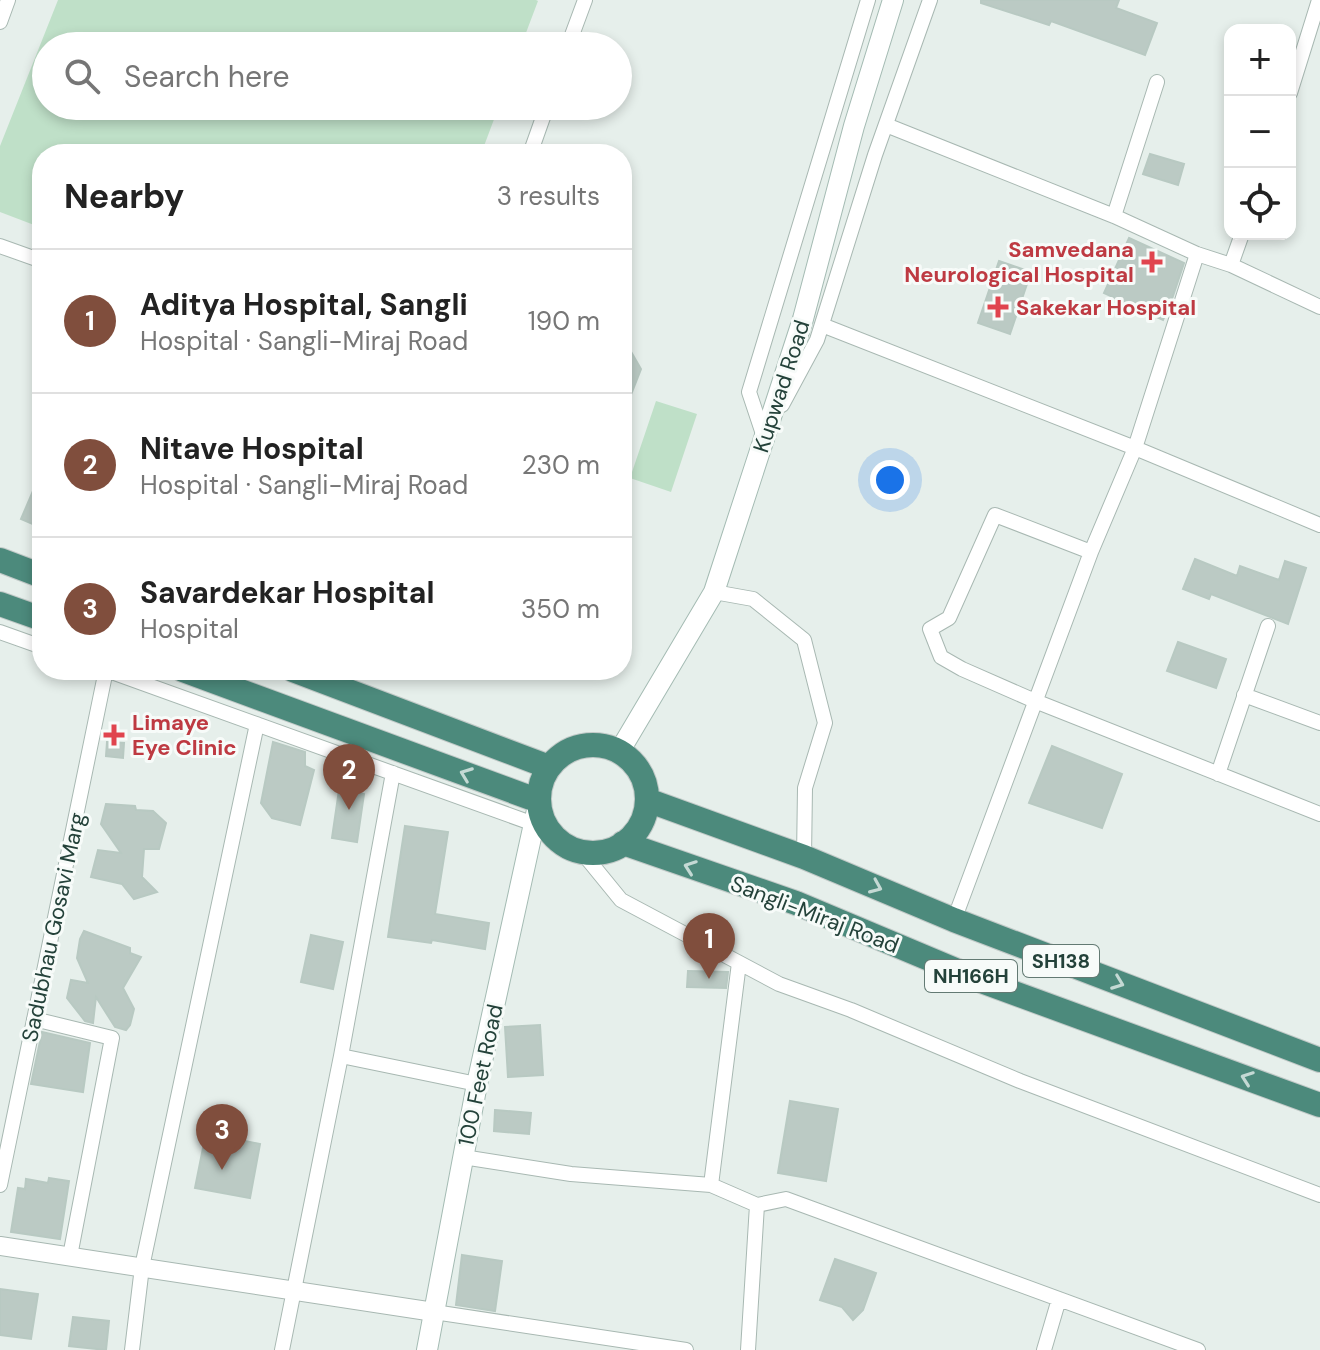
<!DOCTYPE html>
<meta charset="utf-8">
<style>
:root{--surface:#fff;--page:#f2f2f2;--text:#222;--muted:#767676;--line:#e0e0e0;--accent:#804e3d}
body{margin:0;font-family:"DM Sans",sans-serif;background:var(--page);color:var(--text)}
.controls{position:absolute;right:24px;top:24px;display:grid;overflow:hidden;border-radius:16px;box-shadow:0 4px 12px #0003}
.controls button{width:72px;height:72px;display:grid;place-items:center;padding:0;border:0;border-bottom:2px solid var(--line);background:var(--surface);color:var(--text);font:40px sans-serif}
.you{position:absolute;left:890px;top:480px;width:28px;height:28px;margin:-20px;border:6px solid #fff;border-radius:50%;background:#1a73e8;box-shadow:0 0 0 12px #1a73e833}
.badge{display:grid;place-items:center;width:52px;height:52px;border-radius:50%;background:var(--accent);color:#fff;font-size:26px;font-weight:700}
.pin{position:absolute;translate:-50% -66px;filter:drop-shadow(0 2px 4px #0008)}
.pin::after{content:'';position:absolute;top:42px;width:28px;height:24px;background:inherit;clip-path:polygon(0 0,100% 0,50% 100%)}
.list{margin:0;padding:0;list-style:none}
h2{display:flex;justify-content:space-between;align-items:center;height:104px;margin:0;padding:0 32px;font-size:34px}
h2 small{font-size:26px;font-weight:400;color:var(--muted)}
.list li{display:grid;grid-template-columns:52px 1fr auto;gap:24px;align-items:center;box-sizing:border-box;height:144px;padding:0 32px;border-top:2px solid var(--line)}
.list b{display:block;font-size:30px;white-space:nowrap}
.list p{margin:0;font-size:26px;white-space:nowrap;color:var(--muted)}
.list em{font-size:26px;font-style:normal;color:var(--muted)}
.icon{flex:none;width:44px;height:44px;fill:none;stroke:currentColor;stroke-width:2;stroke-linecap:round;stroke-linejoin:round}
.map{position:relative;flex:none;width:1320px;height:1350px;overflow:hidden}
.search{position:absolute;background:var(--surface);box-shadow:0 4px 12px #0003;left:32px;top:32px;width:600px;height:88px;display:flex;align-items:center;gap:20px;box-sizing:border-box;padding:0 28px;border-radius:44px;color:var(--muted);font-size:30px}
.panel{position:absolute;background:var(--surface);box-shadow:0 4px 12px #0003;left:32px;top:144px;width:600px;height:536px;border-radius:32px}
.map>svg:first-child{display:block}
.green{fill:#bfe0c8}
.building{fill:#bbcac4;stroke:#b8c9c2;stroke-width:2}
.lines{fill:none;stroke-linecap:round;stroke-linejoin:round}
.minor-casing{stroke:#a8b8b2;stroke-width:16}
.tertiary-casing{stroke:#a8b8b2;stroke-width:20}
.secondary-casing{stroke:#a4bbb3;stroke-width:22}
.trunk-casing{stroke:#c2cac8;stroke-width:26}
.minor{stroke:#fff;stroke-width:14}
.tertiary{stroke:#fff;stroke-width:18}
.secondary{stroke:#fff;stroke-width:20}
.trunk{stroke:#4c8a7c;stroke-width:24}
.oneway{stroke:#c4d9d4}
.health-dot{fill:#e0444e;stroke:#f7fbf9;stroke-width:3}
.labels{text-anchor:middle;stroke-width:6;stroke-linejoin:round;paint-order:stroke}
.shield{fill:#f7fbf9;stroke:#637a73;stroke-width:2}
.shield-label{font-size:20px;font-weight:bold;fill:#24423a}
.health-label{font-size:22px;font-weight:bold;fill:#be3a42;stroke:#f7fbf9;text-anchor:start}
.street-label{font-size:22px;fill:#24423a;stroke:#f7fbf9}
</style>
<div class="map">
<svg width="1320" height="1350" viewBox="0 0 1320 1350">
<rect width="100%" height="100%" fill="#e6efeb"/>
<path class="green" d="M58,0H536L538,1L521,46H46V106H499L481,154H42V228L0,212V146Z
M656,401L697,414L671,492L630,478Z"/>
<path class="building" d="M981,0H1119L1116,8L1157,23L1145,55L1051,21L1049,25L981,3Z
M1150,154L1184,164L1178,185L1143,174Z
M1129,238L1184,263L1172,299L1163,320L1104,293Z
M999,261L1031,272L1010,334L978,323Z
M622,336L641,369L623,415L622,414Z
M42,470V528L21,519Z
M1195,559L1237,576L1240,566L1279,580L1285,561L1306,568L1288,624L1211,594L1209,599L1183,589Z
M1178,642L1226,659L1216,688L1167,671Z
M107,742L124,743L123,758L106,756Z
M273,742L305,752V766L314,770L300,825L272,818L261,803Z
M1052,746L1122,774L1102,828L1029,803Z
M339,790L364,794L357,842L332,838Z
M106,804L135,806L136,810L153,811L166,823L159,849H144L142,877L157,892L134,899L122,884L91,877L98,850L121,853L101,824Z
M405,826L448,832L435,914L489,923L485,949L432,940L431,943L388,937Z
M84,931L130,948V953L141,957L123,988L134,1009L130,1025L126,1030L115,1027L96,997L93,1023L85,1021L67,998L71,980L88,983L77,958L80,939Z
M311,935L343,942L333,989L301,982Z
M688,971L728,972L726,988L687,987Z
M540,1025L543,1075L508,1077L505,1027Z
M42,1032L90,1043L83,1092L31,1084Z
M790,1101L838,1109L826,1181L778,1173Z
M495,1110L531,1113L529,1134L494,1131Z
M206,1133L260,1144L250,1198L195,1188Z
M49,1178L69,1181L60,1239L11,1232L18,1188L25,1189L26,1179L48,1183Z
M462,1255L502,1261L495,1311L456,1305Z
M835,1259L876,1273L863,1310L853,1320L842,1307L820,1300Z
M0,1289L38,1294L31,1339L0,1335Z
M73,1317L109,1321L106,1350L69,1346Z"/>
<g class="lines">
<g class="minor-casing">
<path id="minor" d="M0,22L8,0
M568,46L585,0
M1290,93L1319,0
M886,125L1114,216L1197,254L1231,265L1242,234
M530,154L547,106
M1114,216L1157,82
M0,246L42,261
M1231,265L1320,307
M822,325L1135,448L1320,525
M782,405L817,340L875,155L930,0
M764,437L749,392L868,0
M1091,552L995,515L949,618L930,629L941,657L962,669L1035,701L1320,814
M714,592L753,599L804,640L825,723L805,788L804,857
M0,632L42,647
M106,670L534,824
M1244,695L1320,723
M1218,774L1268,626
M581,851L621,900L779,984L851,1010L1020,1081L1320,1195
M954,920L1091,552L1135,448L1197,254
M739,963L711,1185L757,1205L748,1350
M34,1019L112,1038L70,1256
M341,1056L477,1084
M463,1157L571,1174L711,1185
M0,1185L106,670
M757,1205L786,1199L1198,1350
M434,1312L686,1350
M132,1350L142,1267L257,724
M282,1350L341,1056L393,773
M1044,1350L1059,1299"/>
</g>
<g class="tertiary-casing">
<path id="tertiary" d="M0,1246L434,1312"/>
</g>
<g class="secondary-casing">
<path id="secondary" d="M619,752L714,592L803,319L854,126L893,0
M427,1350L477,1084L539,801"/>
</g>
<g class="trunk-casing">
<path id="trunk" d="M0,560L42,576
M0,604L42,619
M183,670L539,801
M293,670L549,767
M539 799a54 54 0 1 1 108 0a54 54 0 1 1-108 0Z
M647,800L804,857L954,920L1320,1060
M623,843L796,903L984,982L1320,1105"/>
</g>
<use href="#minor" class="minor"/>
<use href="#tertiary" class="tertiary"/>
<use href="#secondary" class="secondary"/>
<use href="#trunk" class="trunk"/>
</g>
<defs><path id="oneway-chevron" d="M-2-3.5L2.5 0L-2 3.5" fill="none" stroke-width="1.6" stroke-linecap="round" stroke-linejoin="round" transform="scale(2)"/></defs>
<g class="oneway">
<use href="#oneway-chevron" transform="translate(466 774) rotate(-159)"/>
<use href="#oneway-chevron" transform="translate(690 867) rotate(-160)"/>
<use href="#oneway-chevron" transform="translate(876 887) rotate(23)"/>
<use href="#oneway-chevron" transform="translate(1118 983) rotate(21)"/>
<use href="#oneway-chevron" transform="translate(1247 1078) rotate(-160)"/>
</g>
<g class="health-dot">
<path d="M1148 250h8v8h8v8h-8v8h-8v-8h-8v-8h8z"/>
<path d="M994 295h8v8h8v8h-8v8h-8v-8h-8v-8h8z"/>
<path d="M110 723h8v8h8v8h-8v8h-8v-8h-8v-8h8z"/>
</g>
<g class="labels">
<g class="shield">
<rect x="1023" y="945" width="76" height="32" rx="6"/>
<rect x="925" y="960" width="92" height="32" rx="6"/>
</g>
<g class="shield-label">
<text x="1061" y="968">SH138</text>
<text x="971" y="983">NH166H</text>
</g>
<g class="health-label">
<text x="1134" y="257" text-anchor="end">Samvedana<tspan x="1134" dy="25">Neurological Hospital</tspan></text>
<text x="1016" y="315">Sakekar Hospital</text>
<text x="132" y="730">Limaye<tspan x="132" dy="25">Eye Clinic</tspan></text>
</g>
<g class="street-label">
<text transform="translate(781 386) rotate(-72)" y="8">Kupwad Road</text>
<text transform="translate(815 914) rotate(21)" y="8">Sangli-Miraj Road</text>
<text transform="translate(53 927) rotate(-78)" y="8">Sadubhau Gosavi Marg</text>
<text transform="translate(480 1075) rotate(-78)" y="8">100 Feet Road</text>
</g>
</g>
</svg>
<div class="controls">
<button>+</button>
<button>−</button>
<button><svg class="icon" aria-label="locate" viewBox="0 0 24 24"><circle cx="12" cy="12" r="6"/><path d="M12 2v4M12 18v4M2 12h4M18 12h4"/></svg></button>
</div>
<div class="you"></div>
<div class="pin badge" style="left:709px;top:979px">1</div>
<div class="pin badge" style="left:349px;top:810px">2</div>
<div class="pin badge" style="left:222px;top:1170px">3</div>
<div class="search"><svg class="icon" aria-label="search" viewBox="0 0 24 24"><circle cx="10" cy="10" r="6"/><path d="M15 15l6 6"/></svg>Search here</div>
<section class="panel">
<h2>Nearby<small>3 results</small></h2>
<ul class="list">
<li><span class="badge">1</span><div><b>Aditya Hospital, Sangli</b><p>Hospital · Sangli-Miraj Road</p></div><em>190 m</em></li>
<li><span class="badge">2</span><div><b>Nitave Hospital</b><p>Hospital · Sangli-Miraj Road</p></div><em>230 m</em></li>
<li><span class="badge">3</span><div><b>Savardekar Hospital</b><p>Hospital</p></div><em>350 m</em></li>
</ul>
</section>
</div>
